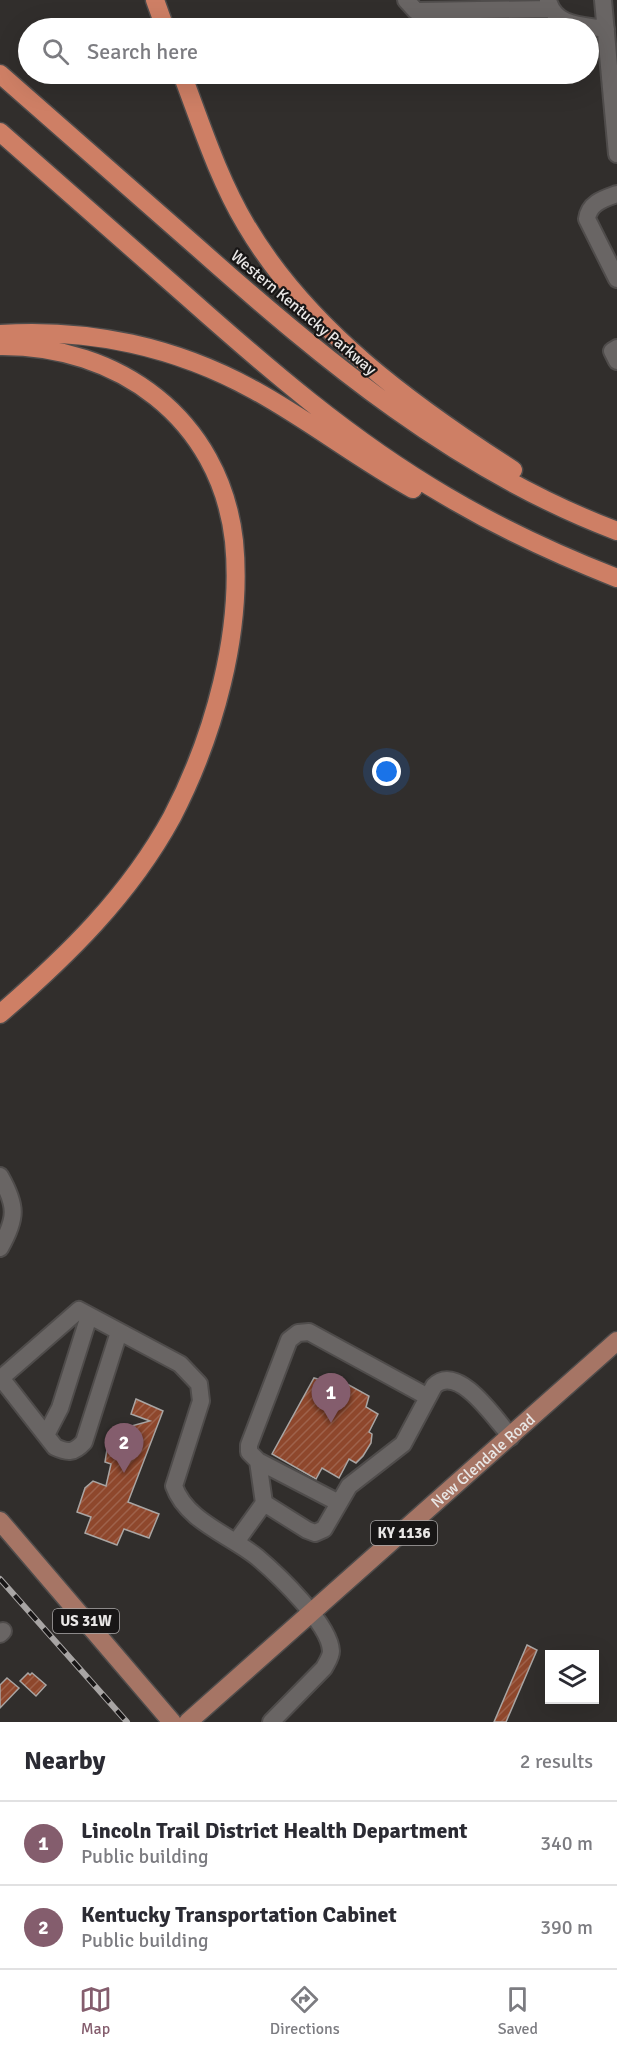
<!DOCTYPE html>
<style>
:root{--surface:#fff;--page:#f7f7f7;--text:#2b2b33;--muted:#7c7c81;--line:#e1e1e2;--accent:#845d6d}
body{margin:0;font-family:Signika,sans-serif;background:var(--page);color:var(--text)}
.controls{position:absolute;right:18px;bottom:18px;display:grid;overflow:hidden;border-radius:0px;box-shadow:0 6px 24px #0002}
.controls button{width:54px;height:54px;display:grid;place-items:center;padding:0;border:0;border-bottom:2px solid var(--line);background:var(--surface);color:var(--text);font:30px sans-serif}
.you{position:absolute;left:387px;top:772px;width:21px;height:21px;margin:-15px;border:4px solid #fff;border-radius:50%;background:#1a73e8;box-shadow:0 0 0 9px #1a73e833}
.badge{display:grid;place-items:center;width:39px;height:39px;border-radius:50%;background:var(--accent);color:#fff;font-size:20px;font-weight:700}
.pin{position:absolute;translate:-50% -50px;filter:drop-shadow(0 2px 3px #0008)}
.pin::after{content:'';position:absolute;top:32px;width:21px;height:18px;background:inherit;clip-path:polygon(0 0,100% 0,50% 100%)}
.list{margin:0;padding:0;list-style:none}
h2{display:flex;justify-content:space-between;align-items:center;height:78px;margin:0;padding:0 24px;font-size:26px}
h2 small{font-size:20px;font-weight:400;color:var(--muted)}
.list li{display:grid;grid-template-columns:39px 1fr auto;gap:18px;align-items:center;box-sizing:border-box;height:84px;padding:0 24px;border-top:2px solid var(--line)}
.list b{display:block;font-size:22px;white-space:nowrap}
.list p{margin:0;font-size:20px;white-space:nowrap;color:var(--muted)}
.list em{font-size:20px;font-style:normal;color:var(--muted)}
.icon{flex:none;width:33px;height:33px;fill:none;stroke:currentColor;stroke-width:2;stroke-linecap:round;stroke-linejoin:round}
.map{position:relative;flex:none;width:617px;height:1722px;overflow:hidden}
.search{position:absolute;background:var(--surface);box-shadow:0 6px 24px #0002;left:18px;right:18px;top:18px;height:66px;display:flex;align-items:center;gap:15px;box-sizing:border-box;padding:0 21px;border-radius:33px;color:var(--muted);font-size:22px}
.sheet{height:246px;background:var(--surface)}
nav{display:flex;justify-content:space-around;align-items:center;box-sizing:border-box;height:84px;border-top:2px solid var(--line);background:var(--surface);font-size:16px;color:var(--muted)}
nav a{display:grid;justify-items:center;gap:3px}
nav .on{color:var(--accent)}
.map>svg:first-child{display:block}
.building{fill:url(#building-hatch);stroke:#a9a5a3;stroke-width:1.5}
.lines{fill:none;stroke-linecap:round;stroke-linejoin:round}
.minor-casing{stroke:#4f4c4b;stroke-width:20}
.major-casing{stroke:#4f4c4b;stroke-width:21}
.highway-casing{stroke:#4f4c4b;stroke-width:21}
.minor{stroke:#696564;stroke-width:16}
.major{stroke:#a67565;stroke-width:18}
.highway{stroke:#ce7f65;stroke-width:18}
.rail-casing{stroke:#a8a5a4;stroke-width:6}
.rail{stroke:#181616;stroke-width:4;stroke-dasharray:11;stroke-linecap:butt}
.labels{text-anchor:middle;stroke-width:4.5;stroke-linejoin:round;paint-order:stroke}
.shield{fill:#181616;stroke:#aaa8a8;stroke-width:1.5}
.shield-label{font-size:15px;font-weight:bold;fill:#e9e7e6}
.street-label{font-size:16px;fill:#e9e7e6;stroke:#181616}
</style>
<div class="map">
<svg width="617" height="1722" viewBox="0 0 617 1722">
<defs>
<pattern id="building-hatch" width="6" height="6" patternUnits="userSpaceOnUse" patternTransform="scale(1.5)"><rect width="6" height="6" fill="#8e472c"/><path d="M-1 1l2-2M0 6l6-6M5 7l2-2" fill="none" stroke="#9e624b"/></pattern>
</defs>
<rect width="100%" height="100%" fill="#312e2c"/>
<path class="building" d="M329,1374L369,1396L366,1407L378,1414L369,1432L372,1434L371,1443L363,1456L356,1463L349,1459L339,1478L322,1468L316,1479L272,1454L314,1378L325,1381Z
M136,1399L163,1411L128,1502L159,1514L149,1538L124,1529L117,1545L85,1533L91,1517L77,1512L85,1488L93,1481L106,1486L111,1464L105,1462L109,1437L117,1430L150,1421L131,1414Z
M527,1645L537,1650L506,1722H494Z
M28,1673L30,1675L32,1673L46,1685L36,1696L20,1681Z
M7,1678L19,1688L0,1708V1685Z"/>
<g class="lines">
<g class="minor-casing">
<path id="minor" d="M406,0L416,11L550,9
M548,0C555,27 582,25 606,29
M603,0L617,154
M617,194C603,199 589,203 587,219L617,279
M617,348L612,351L617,361
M0,1176C17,1206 17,1218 0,1248
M1,1378L55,1447C68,1453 74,1453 84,1442L119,1332
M0,1379L79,1310L180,1364L199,1384L201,1401L174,1486C186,1521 230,1535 257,1557C277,1574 330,1624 331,1651C331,1657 327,1662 324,1668L271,1722
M428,1397L309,1332L298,1333L289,1340L249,1445V1452L258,1461L264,1503L307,1530L315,1533L324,1529L349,1486L403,1444L434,1386C458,1362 496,1420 511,1437
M46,1435L60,1408L89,1316
M258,1461L339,1503
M236,1542L264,1503
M0,1634L3,1631"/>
</g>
<g class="major-casing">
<g id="major">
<path d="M0,1521L172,1722"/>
<path id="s1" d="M188,1722L617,1341"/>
</g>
</g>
<g class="highway-casing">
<path id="highway" d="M155,0L165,28
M0,74C66,132 132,190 198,248C325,361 456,470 617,531
M182,74C201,124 218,178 246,225C308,330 412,405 513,470
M0,132C61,186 122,240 184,294C266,367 350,440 446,496C500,528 558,555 617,578
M0,334C89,328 176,347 254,390C309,420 358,459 413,489
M0,346C118,345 220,418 234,541C243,632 214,736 172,817C129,896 67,956 0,1014"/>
</g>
<use href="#minor" class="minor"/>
<use href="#major" class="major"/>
<use href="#highway" class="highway"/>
<g class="rail-casing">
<path id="rail" d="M0,1579L127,1722"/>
</g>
<use href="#rail" class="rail"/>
</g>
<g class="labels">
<g class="shield">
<rect x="371" y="1521" width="66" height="24" rx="4.5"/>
<rect x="53" y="1609" width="66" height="24" rx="4.5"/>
</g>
<g class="shield-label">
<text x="404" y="1538">KY 1136</text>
<text x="86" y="1626">US 31W</text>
</g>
<g class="street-label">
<text transform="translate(304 312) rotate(40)" y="6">Western Kentucky Parkway</text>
<text dy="6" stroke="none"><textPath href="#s1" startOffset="394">New Glendale Road</textPath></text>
</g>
</g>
</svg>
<div class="controls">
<button><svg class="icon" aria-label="layers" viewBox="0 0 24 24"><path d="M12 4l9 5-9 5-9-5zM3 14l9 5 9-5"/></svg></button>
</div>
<div class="you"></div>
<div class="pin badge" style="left:331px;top:1423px">1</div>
<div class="pin badge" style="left:124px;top:1473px">2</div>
<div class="search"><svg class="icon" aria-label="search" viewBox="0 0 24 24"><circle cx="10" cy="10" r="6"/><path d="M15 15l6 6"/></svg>Search here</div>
</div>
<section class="sheet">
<h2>Nearby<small>2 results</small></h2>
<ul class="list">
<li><span class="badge">1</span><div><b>Lincoln Trail District Health Department</b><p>Public building</p></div><em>340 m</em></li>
<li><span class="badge">2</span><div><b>Kentucky Transportation Cabinet</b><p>Public building</p></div><em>390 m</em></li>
</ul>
</section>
<nav>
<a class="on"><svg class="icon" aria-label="map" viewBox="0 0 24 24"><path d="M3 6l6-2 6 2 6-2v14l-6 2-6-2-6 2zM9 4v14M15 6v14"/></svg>Map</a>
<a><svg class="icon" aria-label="directions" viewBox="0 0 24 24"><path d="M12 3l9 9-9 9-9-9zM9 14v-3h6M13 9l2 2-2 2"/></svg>Directions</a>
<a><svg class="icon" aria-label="saved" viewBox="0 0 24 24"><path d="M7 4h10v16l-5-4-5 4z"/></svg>Saved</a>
</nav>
